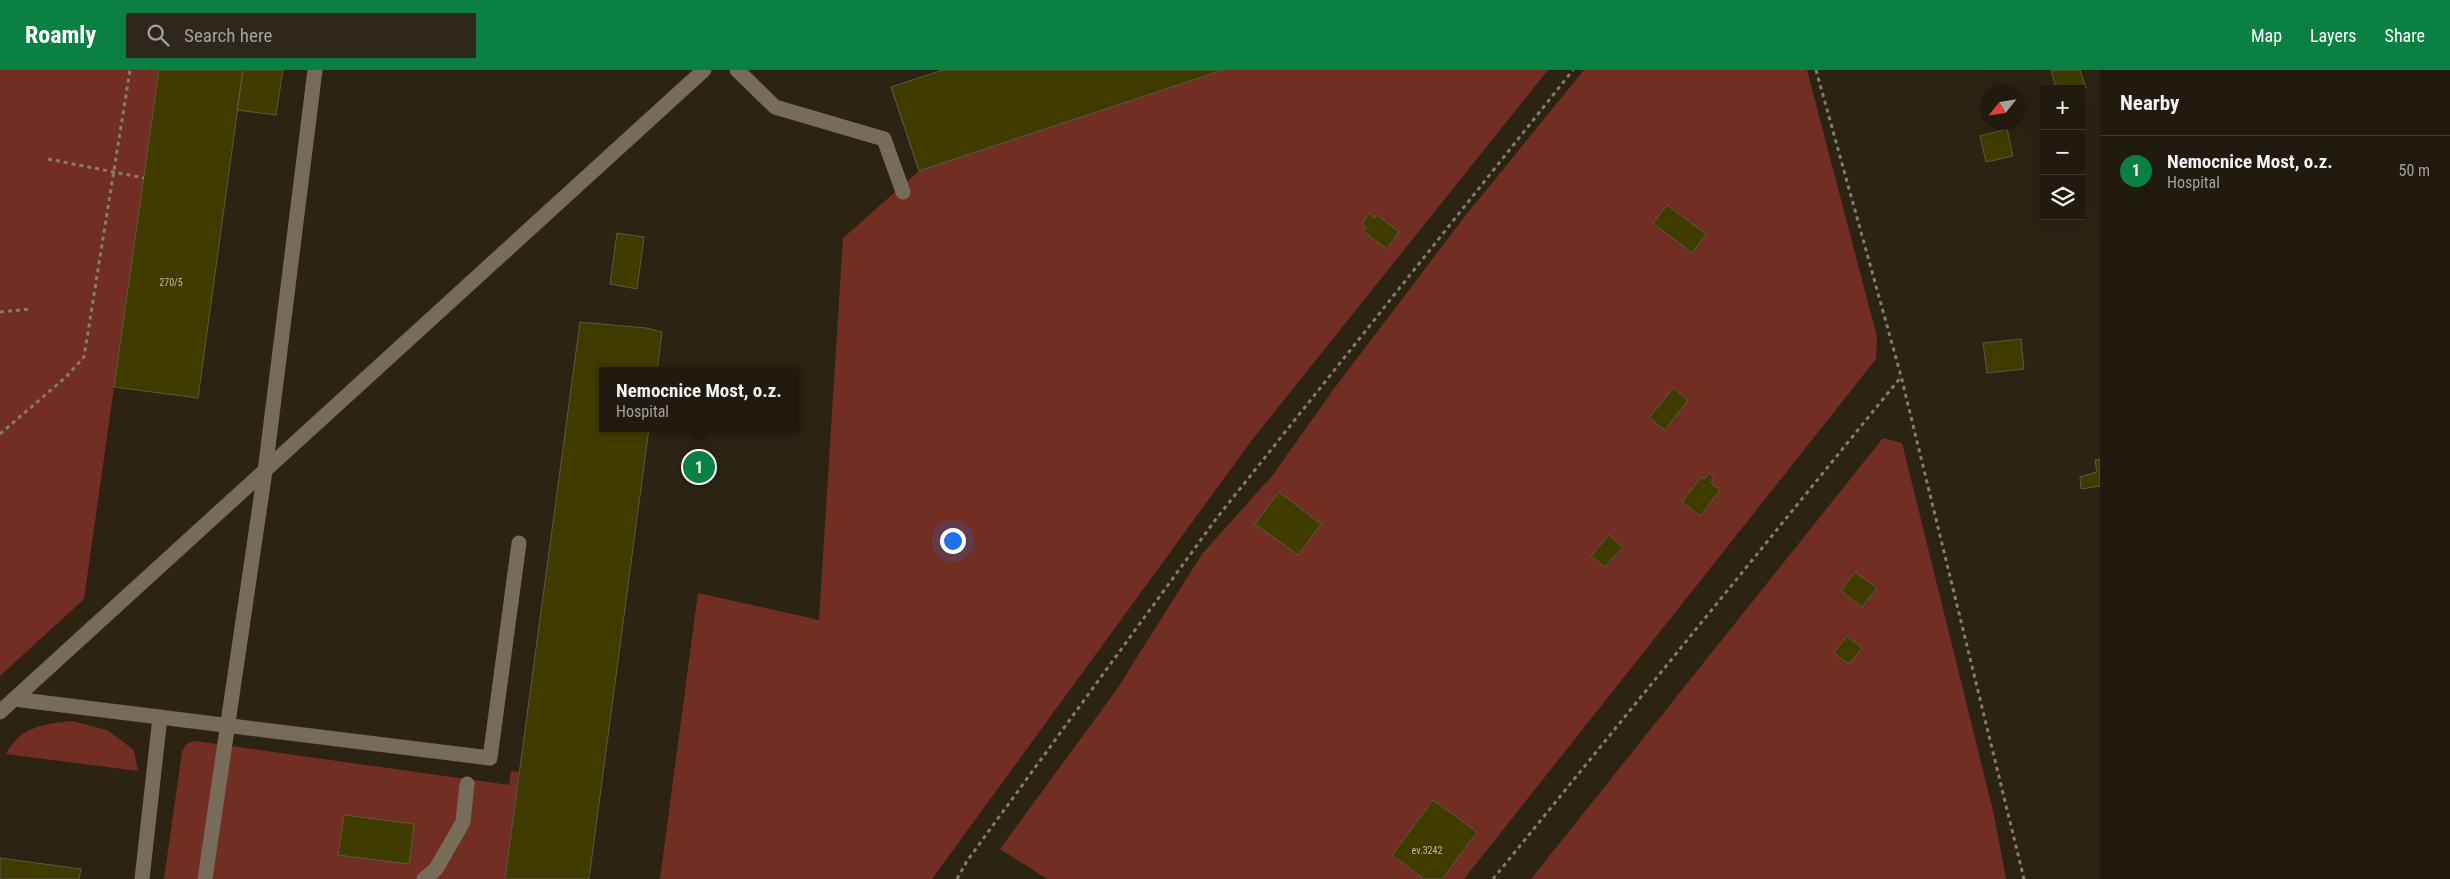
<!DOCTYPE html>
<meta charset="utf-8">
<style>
:root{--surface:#211a0e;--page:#2d271c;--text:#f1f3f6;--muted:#a2a19e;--line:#3e382e;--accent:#0b8043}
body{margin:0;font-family:"Roboto Condensed",sans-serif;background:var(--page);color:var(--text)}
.controls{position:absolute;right:15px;top:15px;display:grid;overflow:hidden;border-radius:0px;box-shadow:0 5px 20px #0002}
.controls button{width:45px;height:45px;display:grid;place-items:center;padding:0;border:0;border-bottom:1px solid var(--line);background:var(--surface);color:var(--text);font:25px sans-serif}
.compass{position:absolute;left:1980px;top:15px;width:45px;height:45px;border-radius:50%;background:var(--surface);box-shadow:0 5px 20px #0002;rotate:240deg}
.you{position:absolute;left:952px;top:470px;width:18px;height:18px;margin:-12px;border:4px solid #fff;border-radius:50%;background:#1a73e8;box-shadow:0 0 0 8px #1a73e833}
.badge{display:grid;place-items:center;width:32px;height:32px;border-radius:50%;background:var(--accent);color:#fff;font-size:16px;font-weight:700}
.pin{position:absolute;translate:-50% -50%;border:2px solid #fff;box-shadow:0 1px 5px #0006}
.popup{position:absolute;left:599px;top:297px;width:200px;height:65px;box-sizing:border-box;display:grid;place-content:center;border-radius:0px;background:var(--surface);filter:drop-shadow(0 1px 4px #0005);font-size:16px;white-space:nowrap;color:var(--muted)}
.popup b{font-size:19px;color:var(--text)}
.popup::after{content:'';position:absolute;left:50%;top:100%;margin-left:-10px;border:10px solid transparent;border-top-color:var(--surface)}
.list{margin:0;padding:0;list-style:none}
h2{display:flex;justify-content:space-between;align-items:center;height:65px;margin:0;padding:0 20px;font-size:21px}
h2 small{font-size:16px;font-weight:400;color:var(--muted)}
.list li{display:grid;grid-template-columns:32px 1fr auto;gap:15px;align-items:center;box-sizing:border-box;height:70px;padding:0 20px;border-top:1px solid var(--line)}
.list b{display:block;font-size:19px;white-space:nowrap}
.list p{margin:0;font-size:16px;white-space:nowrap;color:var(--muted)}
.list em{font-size:16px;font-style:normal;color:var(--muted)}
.icon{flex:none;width:28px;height:28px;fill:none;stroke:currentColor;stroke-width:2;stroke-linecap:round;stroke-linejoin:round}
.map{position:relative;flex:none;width:2100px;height:809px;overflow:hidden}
header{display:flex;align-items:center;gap:30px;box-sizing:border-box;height:70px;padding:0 25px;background:var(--accent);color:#fff}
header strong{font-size:24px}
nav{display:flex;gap:28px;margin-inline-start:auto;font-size:18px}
.search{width:350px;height:45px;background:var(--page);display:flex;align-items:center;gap:12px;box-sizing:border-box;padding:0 18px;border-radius:0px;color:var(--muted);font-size:19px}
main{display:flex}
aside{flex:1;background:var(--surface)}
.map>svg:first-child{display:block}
.green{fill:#732e23}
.building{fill:#403c00;stroke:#595945}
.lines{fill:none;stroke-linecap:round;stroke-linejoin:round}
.path{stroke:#847c6f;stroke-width:3;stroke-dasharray:4 4;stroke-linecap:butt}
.minor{stroke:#776c5a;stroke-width:15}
.labels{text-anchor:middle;stroke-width:4;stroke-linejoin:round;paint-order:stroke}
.number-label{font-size:10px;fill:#c0bba4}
</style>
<header>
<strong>Roamly</strong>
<div class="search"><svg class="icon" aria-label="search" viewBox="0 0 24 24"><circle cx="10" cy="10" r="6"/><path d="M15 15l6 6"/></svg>Search here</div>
<nav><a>Map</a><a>Layers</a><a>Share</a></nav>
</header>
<main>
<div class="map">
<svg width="2100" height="809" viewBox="0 0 2100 809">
<rect width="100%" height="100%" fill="#2c2313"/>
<path class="green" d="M0,0H159L84,529L0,606Z
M1223,0H1548L1252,370L932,809H660L698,523L819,550L843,168L919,101Z
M1584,0H1807L1877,267L1876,289L1464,809H1047L1000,779L1117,619L1202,484L1272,406L1336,316L1465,146Z
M1883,368L1902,373L1994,745L2006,809H1531Z
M72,651L107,660L134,680L138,701L6,684C21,656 44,654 72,651Z
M195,671L509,715L511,701L519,702L505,809H164L182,682L186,674Z"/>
<path class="building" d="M159,0H243L198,328L114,317Z
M243,0H283L276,45L237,40Z
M943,0H1223L919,101L891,17Z
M2051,0H2080L2086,18L2056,19Z
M2007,59L2013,86L1986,92L1980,66Z
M1667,135L1706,164L1692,183L1653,153Z
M1369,143L1375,148L1377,145L1399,162L1387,179L1364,162L1367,158L1362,154Z
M617,163L644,167L637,219L610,214Z
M580,252L646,258L662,262L657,301H603V358H649L589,809H505Z
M2021,269L2024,299L1987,303L1983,273Z
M1673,318L1688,330L1665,360L1649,348Z
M2100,389V416L2081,419L2080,407L2097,402L2095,390Z
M1709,403L1714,408L1711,413L1720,420L1700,446L1682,432L1701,407L1704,409Z
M1279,422L1321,454L1298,485L1255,454Z
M1609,465L1623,477L1605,497L1591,486Z
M1855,502L1877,518L1862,537L1841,521Z
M1847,566L1862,578L1849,594L1834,583Z
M1433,730L1477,762L1442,809H1424L1392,785Z
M344,745L414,754L409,794L338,785Z
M0,788L81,799L79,809H0Z"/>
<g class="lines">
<path class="path" d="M1816,0L1901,306L2024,809
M48,89L144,108
M0,242L30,239
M0,364L66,307L84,287L130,0
M957,809L967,791L1216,449L1573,0
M1493,809L1901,307"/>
<path class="minor" d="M737,0L775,37L884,69L903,122
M14,629L490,688L519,473
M0,642L704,0
M142,809L160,647
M205,809L265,401L315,0
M424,809L436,799L463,752L467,714"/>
</g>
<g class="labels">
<g class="number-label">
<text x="171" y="216">270/5</text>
<text x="1427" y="784">ev.3242</text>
</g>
</g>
</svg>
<div class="controls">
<button>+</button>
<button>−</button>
<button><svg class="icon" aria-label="layers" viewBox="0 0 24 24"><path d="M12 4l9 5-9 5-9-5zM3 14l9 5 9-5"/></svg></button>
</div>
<svg class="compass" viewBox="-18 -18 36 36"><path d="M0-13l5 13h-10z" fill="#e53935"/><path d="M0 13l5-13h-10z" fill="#a2a19e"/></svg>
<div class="you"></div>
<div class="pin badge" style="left:699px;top:397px">1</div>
<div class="popup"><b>Nemocnice Most, o.z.</b>Hospital</div>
</div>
<aside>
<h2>Nearby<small></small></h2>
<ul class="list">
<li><span class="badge">1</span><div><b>Nemocnice Most, o.z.</b><p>Hospital</p></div><em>50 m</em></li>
</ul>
</aside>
</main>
